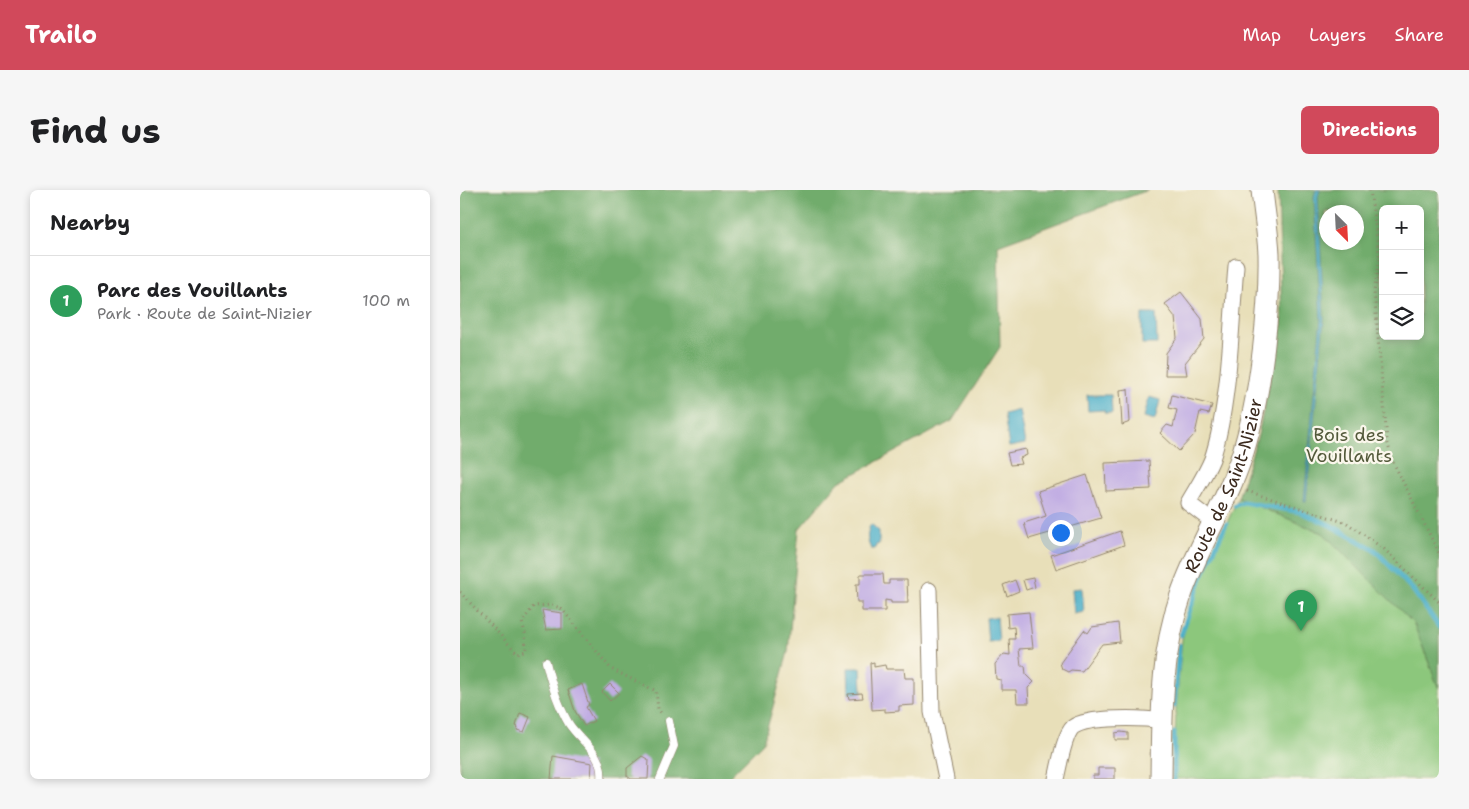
<!DOCTYPE html>
<meta charset="utf-8">
<style>
:root{--surface:#fff;--page:#f6f6f6;--text:#202124;--muted:#757577;--line:#e0e0e0;--accent:#d1495b}
body{margin:0;font-family:"Shantell Sans",sans-serif;background:var(--page);color:var(--text)}
.controls{position:absolute;right:15px;top:15px;display:grid;overflow:hidden;border-radius:8px;box-shadow:0 2px 8px #0003}
.controls button{width:45px;height:45px;display:grid;place-items:center;padding:0;border:0;border-bottom:1px solid var(--line);background:var(--surface);color:var(--text);font:25px sans-serif}
.compass{position:absolute;left:859px;top:15px;width:45px;height:45px;border-radius:50%;background:var(--surface);box-shadow:0 2px 8px #0003;rotate:156deg}
.you{position:absolute;left:600px;top:342px;width:18px;height:18px;margin:-12px;border:4px solid #fff;border-radius:50%;background:#1a73e8;box-shadow:0 0 0 8px #1a73e833}
.badge{display:grid;place-items:center;width:32px;height:32px;border-radius:50%;background:var(--accent);color:#fff;font-size:16px;font-weight:700}
.pin{position:absolute;translate:-50% -41px;filter:drop-shadow(0 1px 2px #0008)}
.pin::after{content:'';position:absolute;top:26px;width:18px;height:15px;background:inherit;clip-path:polygon(0 0,100% 0,50% 100%)}
.list{margin:0;padding:0;list-style:none}
h2{display:flex;justify-content:space-between;align-items:center;height:65px;margin:0;padding:0 20px;font-size:21px}
h2 small{font-size:16px;font-weight:400;color:var(--muted)}
.list li{display:grid;grid-template-columns:32px 1fr auto;gap:15px;align-items:center;box-sizing:border-box;height:90px;padding:0 20px;border-top:1px solid var(--line)}
.list b{display:block;font-size:19px;white-space:nowrap}
.list p{margin:0;font-size:16px;white-space:nowrap;color:var(--muted)}
.list em{font-size:16px;font-style:normal;color:var(--muted)}
.icon{flex:none;width:28px;height:28px;fill:none;stroke:currentColor;stroke-width:2;stroke-linecap:round;stroke-linejoin:round}
.map{position:relative;flex:none;width:979px;height:589px;overflow:hidden;border-radius:8px}
header{display:flex;align-items:center;gap:30px;box-sizing:border-box;height:70px;padding:0 25px;background:var(--accent);color:#fff}
header strong{font-size:24px}
nav{display:flex;gap:28px;margin-inline-start:auto;font-size:18px}
.intro{display:flex;align-items:center;justify-content:space-between;box-sizing:border-box;height:120px;padding:0 30px}
h1{margin:0;font-size:35px}
.button{padding:12px 22px;border-radius:8px;background:var(--accent);color:#fff;font-size:18px;font-weight:700}
main{display:flex;gap:30px;padding:0 30px}
aside{flex:1;background:var(--surface);border-radius:8px;box-shadow:0 2px 8px #0003}
.map>svg:first-child{display:block}
.green{fill:#8cc77c;stroke:#64784d}
.forest{fill:#71ac6c;stroke:#566b45;fill-rule:evenodd}
.water{fill:#48aec8;stroke:#426c73}
.lines{fill:none;stroke-linecap:round;stroke-linejoin:round}
.stream{stroke:#48aec8;stroke-width:5}
.building{fill:#c1ade3}
.service-casing{stroke:#92846c;stroke-width:9}
.minor-casing{stroke:#92846c;stroke-width:17}
.secondary-casing{stroke:#92846c;stroke-width:23}
.path{stroke:#92846c;stroke-width:3;stroke-dasharray:1 4;stroke-linecap:butt}
.service{stroke:#fff;stroke-width:8}
.minor{stroke:#fff;stroke-width:15}
.secondary{stroke:#fff;stroke-width:21}
.labels{text-anchor:middle;stroke-width:4.5;stroke-linejoin:round;paint-order:stroke}
.park-label{font-size:18px;fill:#53593a;stroke:#fbf7ec}
.street-label{font-size:18px;fill:#3b2a1e;stroke:#fbf7ec}
</style>
<header>
<strong>Trailo</strong>
<nav><a>Map</a><a>Layers</a><a>Share</a></nav>
</header>
<div class="intro"><h1>Find us</h1><a class="button">Directions</a></div>
<main>
<aside>
<h2>Nearby<small></small></h2>
<ul class="list">
<li><span class="badge" style="background:#2e9e5b">1</span><div><b>Parc des Vouillants</b><p>Park · Route de Saint-Nizier</p></div><em>100 m</em></li>
</ul>
</aside>
<div class="map">
<svg width="979" height="589" viewBox="0 0 979 589">
<rect width="100%" height="100%" fill="#fbf7ec"/>
<filter id="ink" filterUnits="userSpaceOnUse"><feTurbulence type="fractalNoise" baseFrequency=".02" numOctaves="2"/><feDisplacementMap in="SourceGraphic" scale="10" xChannelSelector="R" yChannelSelector="G"/><feConvolveMatrix kernelMatrix="1 2 1 2 8 2 1 2 1" color-interpolation-filters="sRGB"/></filter>
<filter id="wash" filterUnits="userSpaceOnUse"><feTurbulence type="fractalNoise" baseFrequency=".0096" numOctaves="4" result="noise"/><feDisplacementMap in="SourceGraphic" scale="20" xChannelSelector="R" yChannelSelector="G"/><feGaussianBlur stdDeviation="1.12" result="paint"/><feColorMatrix in="noise" values="0 0 0 0 0 0 0 0 0 0 0 0 0 0 0 0 0 1.4 0 .05"/><feComposite in="paint" operator="in"/></filter>
<g filter="url(#wash)">
<rect width="100%" height="100%" fill="#e8dfb9"/>
<path class="green" d="M778,308L863,343L954,434L979,499V589H714L716,519L722,449L736,402Z"/>
<path class="forest" d="M0,0H688L538,55L540,157L492,231L379,292L339,339L328,462L303,553L267,589H0Z
M818,0H979V499L954,434L863,343L778,308L798,245L822,134ZM923,19H960V146H923ZM866,22H896V52H866Z"/>
<path class="water" d="M856,0H860L858,7L864,129L846,311H844L861,129L854,7Z
M682,124H696L697,154H682Z
M627,205H651L652,223H645L644,220L628,221Z
M689,207L700,210L695,230L684,227Z
M559,220L565,254L549,257L544,224Z
M411,334L419,341V354L416,355L415,359H411C407,351 406,343 411,334Z
M622,398L624,422L614,424L612,399Z
M537,427L539,451L528,452L526,428Z
M388,478H401L402,503L389,504Z"/>
<g class="lines">
<path class="stream" d="M775,315L783,312L840,322L870,335L915,360L953,400L979,437
M721,445L741,388L766,334
M714,516L719,455
M714,589V543"/>
</g>
<g id="blocks">
<path class="building" d="M721,102L742,129L744,149L725,173L727,185H705L706,163L717,148L715,127L705,114Z
M668,199L670,232L662,235L660,200Z
M712,205L752,215L749,224L740,222L735,244L719,261L700,243L707,235L713,237L717,220L709,218Z
M566,259L567,265L560,268L562,274L550,275L547,263Z
M689,271L691,299L646,301L645,273Z
M627,285L641,328L569,349L564,333L586,326L578,301Z
M660,341L664,355L596,379L591,365Z
M400,384H423L424,394H429V390H447L448,413H431V411L425,410V421H402V412H397L396,394H400Z
M573,388L575,397L566,400L563,390Z
M555,390L559,401L547,406L543,395Z
M82,420L102,423V439L86,440Z
M569,422L573,458L559,459L561,476H565L566,484L574,492L568,498L569,513H557L556,500H541V490L536,489L535,474L544,464L550,465L549,449H555L554,437L548,438L547,424Z
M658,433L660,452L642,454L622,481L611,480L608,482L602,479L600,473L624,440L628,443L632,437Z
M414,472V477L425,475L426,479H444L445,488H454V515L439,516V521L425,522V519L412,520L410,473Z
M122,494L129,515L126,517L134,531L124,536L115,521L108,500Z
M150,494L159,503L150,511L142,502Z
M402,503L403,508L389,509L388,504Z
M60,523L70,527L64,542L57,540L58,537L56,536Z
M661,542L668,543V550H655V543Z
M93,566L132,573L131,589H91Z
M182,566L189,570L188,589H171L167,586V578Z
M638,578H655V589H633V585H638Z"/>
</g>
</g>
<g filter="url(#ink)">
<use href="#blocks" fill-opacity="0" stroke="#92846c" stroke-width="1"/>
<g class="lines">
<g class="service-casing">
<path id="service" d="M86,472C91,493 98,515 109,534C121,552 144,564 141,589
M200,589L214,556L209,531"/>
</g>
<g class="minor-casing">
<path id="minor" d="M753,332L728,313C736,299 746,284 752,269C770,214 771,135 776,76
M469,400L472,522L486,589
M596,589C599,577 604,545 613,537C628,526 684,528 702,531"/>
</g>
<g class="secondary-casing">
<g id="secondary">
<path id="s1" d="M701,589C702,527 700,465 721,405C739,353 772,305 786,252C801,199 810,119 809,64C808,43 804,21 802,0"/>
</g>
</g>
<path class="path" d="M910,0L920,69L914,101L927,250L932,270L979,363
M787,301L887,333L924,359L979,412
M0,402L57,463L66,461L65,443L62,432L74,416L91,415L101,418L151,479L196,501L198,519L201,523"/>
<use href="#service" class="service"/>
<use href="#minor" class="minor"/>
<use href="#secondary" class="secondary"/>
</g>
</g>
<g class="labels">
<g class="park-label">
<text x="889" y="251">Bois des<tspan x="889" dy="21">Vouillants</tspan></text>
</g>
<g class="street-label">
<text dy="6" stroke="none"><textPath href="#s1" startOffset="304">Route de Saint-Nizier</textPath></text>
</g>
</g>
</svg>
<div class="controls">
<button>+</button>
<button>−</button>
<button><svg class="icon" aria-label="layers" viewBox="0 0 24 24"><path d="M12 4l9 5-9 5-9-5zM3 14l9 5 9-5"/></svg></button>
</div>
<svg class="compass" viewBox="-18 -18 36 36"><path d="M0-13l5 13h-10z" fill="#e53935"/><path d="M0 13l5-13h-10z" fill="#757577"/></svg>
<div class="you"></div>
<div class="pin badge" style="left:841px;top:441px;background:#2e9e5b">1</div>
</div>
</main>
